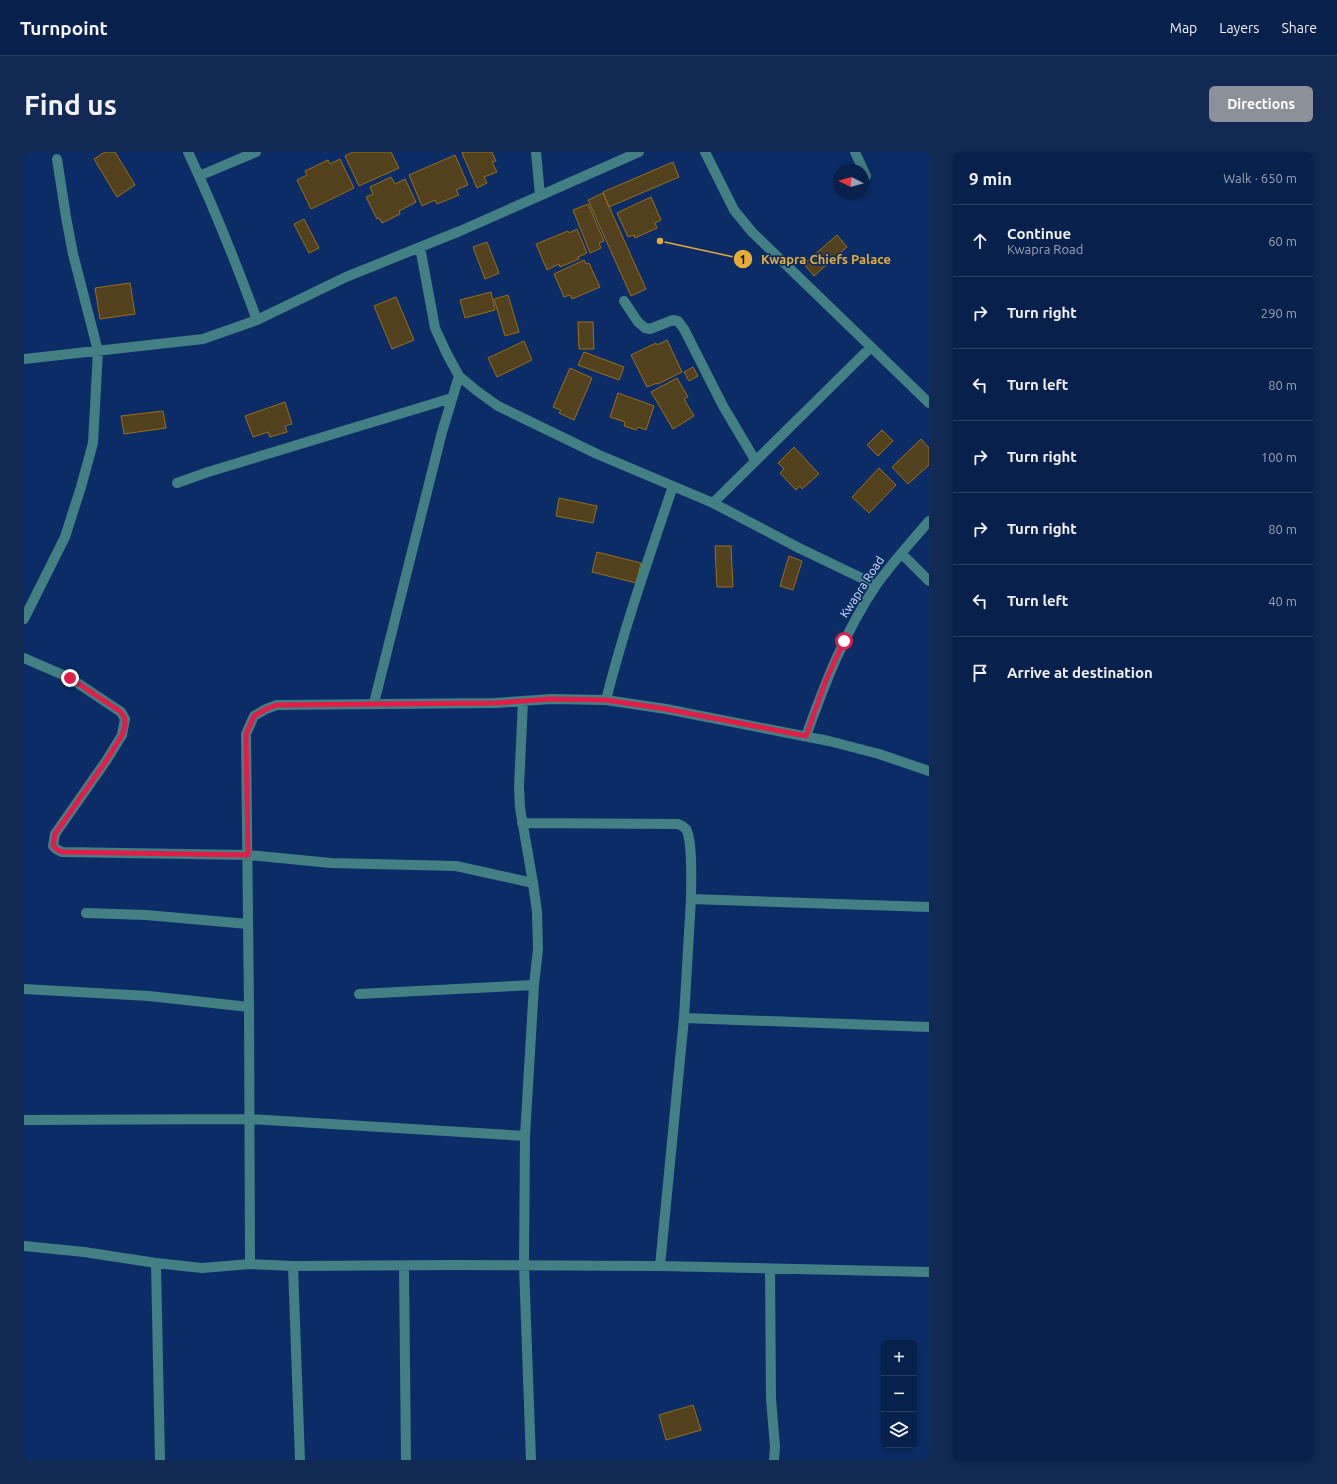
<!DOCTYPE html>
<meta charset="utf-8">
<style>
:root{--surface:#08214c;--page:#112953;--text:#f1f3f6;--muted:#98a3b5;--line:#293e64;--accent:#8c9099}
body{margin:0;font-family:Ubuntu,sans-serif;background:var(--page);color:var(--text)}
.controls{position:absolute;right:12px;bottom:12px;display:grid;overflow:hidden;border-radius:6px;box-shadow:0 2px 6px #0003}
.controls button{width:36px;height:36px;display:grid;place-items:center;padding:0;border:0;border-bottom:1px solid var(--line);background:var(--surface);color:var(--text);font:20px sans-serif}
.compass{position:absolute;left:809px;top:12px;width:36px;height:36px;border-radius:50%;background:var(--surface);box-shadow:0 2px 6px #0003;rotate:275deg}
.stop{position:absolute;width:12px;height:12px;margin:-9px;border:3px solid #e11d48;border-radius:50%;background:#fff}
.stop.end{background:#e11d48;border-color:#fff;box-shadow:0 1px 4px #0008}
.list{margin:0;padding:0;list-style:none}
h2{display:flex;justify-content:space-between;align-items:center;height:52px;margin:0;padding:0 16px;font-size:17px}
h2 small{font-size:13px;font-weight:400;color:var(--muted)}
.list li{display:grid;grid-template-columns:26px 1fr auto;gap:12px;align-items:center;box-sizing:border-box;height:72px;padding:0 16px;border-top:1px solid var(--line)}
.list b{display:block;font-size:15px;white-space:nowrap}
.list p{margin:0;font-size:13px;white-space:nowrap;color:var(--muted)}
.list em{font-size:13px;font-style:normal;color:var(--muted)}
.icon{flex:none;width:22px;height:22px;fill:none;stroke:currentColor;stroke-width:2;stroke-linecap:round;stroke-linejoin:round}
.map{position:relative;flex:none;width:905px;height:1308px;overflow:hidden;border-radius:6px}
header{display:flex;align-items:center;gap:24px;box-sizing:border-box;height:56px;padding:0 20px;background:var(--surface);border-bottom:1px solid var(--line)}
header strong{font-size:19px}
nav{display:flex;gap:22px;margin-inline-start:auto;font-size:14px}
.intro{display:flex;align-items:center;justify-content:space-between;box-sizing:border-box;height:96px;padding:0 24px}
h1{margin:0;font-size:28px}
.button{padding:10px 18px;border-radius:6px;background:var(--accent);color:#fff;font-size:14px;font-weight:700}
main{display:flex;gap:24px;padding:0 24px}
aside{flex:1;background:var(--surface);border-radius:6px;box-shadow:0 2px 6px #0003}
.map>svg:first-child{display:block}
.building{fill:#53401d;stroke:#997019}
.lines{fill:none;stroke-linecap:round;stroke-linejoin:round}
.minor{stroke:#428084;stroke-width:10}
.route{stroke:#e11d48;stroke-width:5}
.labels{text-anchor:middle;stroke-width:3.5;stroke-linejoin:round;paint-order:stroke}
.street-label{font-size:12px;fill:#d8e5fb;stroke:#0b2c66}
.leader{fill:none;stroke:#e6ac36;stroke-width:1.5}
.callout-dot{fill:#e6ac36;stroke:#0b2c66;stroke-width:1.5}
.mark-label{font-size:12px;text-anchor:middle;font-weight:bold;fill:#111}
.callout-label{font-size:13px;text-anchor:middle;font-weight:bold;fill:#e6ac36;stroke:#0b2c66;stroke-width:3.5;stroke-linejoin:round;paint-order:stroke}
</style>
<header>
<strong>Turnpoint</strong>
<nav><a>Map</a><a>Layers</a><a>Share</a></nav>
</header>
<div class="intro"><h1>Find us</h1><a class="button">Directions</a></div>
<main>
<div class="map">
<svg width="905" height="1308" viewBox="0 0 905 1308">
<rect width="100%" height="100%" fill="#0b2c66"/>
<path class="building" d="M81,0H91L111,33L93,45L70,7Z
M329,0H367L375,16L335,34L321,4Z
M439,0H468L472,9L468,10L473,20L460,25L463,31L453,36L438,1Z
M431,3L444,33L432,38L435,43L413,52L411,48L398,54L385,23Z
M316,7L330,36L287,57L273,28L283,23L281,19L304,8L306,12Z
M649,10L655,25L585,55L579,40Z
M367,25L371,32L381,27L392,50L375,59L376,62L358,71L355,66L353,67L342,45L349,42L346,35Z
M579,41L622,137L607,144L564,48Z
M627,45L637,68L631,71L633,76L611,86L610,83L604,85L593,61Z
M564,52L580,89L575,91L577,96L566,101L549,58Z
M280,67L295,96L285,101L270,72Z
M553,77L563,101L554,105L555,107L536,115L535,112L523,118L512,92L544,79L545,81Z
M813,83L823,95L790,124L780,112Z
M463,90L475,121L461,127L449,95Z
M560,108L562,112L565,111L576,135L548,147L546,143L540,145L530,122Z
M106,131L111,162L76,167L71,136Z
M467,140L471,158L441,166L436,148Z
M484,143L495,180L481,184L470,147Z
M372,145L390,188L368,197L350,154Z
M554,170H569L570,197H555Z
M643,188L658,220L634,232L633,231L623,235L607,203L632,191L633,193Z
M500,189L508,208L473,225L464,206Z
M560,200L600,215L595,228L554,213Z
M669,215L674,224L665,229L660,220Z
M546,216L568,226L550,268L535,261L537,258L529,255Z
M653,226L664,245L660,247L670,264L649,277L627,240Z
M594,241L630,254L622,278L614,275L612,278L600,274L601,270L586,265Z
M261,250L268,272L261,274L263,280L246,285L244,280L229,285L221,264Z
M139,259L142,276L100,282L97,264Z
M858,278L869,289L854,304L843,293Z
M897,287L905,296V313L884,332L868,315Z
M770,295L795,322L778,337L776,334L772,338L756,321L760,317L754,311Z
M855,316L872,333L845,361L828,345Z
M535,346L573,354L569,371L532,364Z
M691,394H707L709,435H693Z
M573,400L617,411L612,431L568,420Z
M765,404L778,409L769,438L756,434Z
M669,1253L677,1278L642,1288L635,1263Z"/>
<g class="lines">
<path class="minor" d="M164,0C190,55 212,111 233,168
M512,0L516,43
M681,0L710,58L728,80L905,251
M831,0L842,24
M175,24L232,0
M396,95L411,176L423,202L435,224L453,239L474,254L573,302L689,351L775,396L852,433
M600,149L614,170L621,176L626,177L649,168L654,169L660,177L699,254L731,308
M0,207L179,187L233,168L322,125L436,79L615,0
M153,331L184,320L428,246
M689,351L847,195
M878,402L905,429
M0,467L41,385L57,335L69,291L74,199L49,102L42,65L33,7
M0,506L46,526L97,560L101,567L98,583L82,609L31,682L29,694L32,697L38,700L224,703L307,711L432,714L509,731L513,760L514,797L510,833L501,984L500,1114L507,1308
M582,548C600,476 625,405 649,334
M499,549L495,635L496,656L509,731
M350,551L418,280L435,224
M782,584C801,531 821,479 853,432C869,410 887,390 905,369
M498,671L654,672C657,673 660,675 662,677C669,689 667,732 667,747
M905,755L667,747L660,866L905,875
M62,761L122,763L224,772
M0,837L125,844L225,855
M335,842L510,833
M0,968L226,967L501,984
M0,1094L60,1100L132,1111L178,1116L226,1112L269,1114L429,1113L636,1114L905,1120
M132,1111L136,1308
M226,1112L225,855L222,582L230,564L242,557L253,553L471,551L527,547L582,548L642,557L805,589L855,602L905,619
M269,1114L276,1308
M380,1114L382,1308
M636,1114L660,866
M746,1117L747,1247L751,1295L750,1308"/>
</g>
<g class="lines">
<path class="route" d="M46,526L97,560L101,567V574L98,583L82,609L31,682L29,694L32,697L38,700L224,703L222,582L230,564L242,557L253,553L471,551L527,547L582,548L642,557L782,584L802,528L820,489"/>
</g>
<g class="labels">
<g class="street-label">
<text transform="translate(838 435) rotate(-57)" y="4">Kwapra Road</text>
</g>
</g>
<path class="leader" d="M636 89L719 107"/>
<g class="callout-dot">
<circle cx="636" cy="89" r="4"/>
<circle cx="719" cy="107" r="10"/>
</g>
<g class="mark-label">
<text x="719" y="112">1</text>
</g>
<g class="callout-label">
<text x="802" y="112">Kwapra Chiefs Palace</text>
</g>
</svg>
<div class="controls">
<button>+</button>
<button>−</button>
<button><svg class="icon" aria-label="layers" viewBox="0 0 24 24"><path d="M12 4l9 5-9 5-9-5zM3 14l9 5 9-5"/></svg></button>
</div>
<svg class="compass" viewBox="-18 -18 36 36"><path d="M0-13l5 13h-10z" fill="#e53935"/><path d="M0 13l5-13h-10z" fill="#98a3b5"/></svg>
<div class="stop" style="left:820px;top:489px"></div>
<div class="stop end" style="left:46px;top:526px"></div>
</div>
<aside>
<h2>9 min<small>Walk · 650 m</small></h2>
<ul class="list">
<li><svg class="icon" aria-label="ahead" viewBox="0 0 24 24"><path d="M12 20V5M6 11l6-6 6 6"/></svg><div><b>Continue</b><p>Kwapra Road</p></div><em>60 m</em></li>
<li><svg class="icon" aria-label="right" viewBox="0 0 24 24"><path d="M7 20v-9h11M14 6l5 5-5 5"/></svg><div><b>Turn right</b></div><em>290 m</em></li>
<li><svg class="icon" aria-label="left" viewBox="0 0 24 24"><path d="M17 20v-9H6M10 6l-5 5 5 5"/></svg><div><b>Turn left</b></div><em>80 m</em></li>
<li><svg class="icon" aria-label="right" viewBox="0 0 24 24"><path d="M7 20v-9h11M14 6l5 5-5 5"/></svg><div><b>Turn right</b></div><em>100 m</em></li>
<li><svg class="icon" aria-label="right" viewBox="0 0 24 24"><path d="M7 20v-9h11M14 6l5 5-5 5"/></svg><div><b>Turn right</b></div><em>80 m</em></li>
<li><svg class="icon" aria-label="left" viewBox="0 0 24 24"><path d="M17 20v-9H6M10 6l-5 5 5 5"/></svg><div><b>Turn left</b></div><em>40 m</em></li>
<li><svg class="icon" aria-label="arrive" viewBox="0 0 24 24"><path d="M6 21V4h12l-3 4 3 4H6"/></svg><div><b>Arrive at destination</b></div></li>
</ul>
</aside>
</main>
